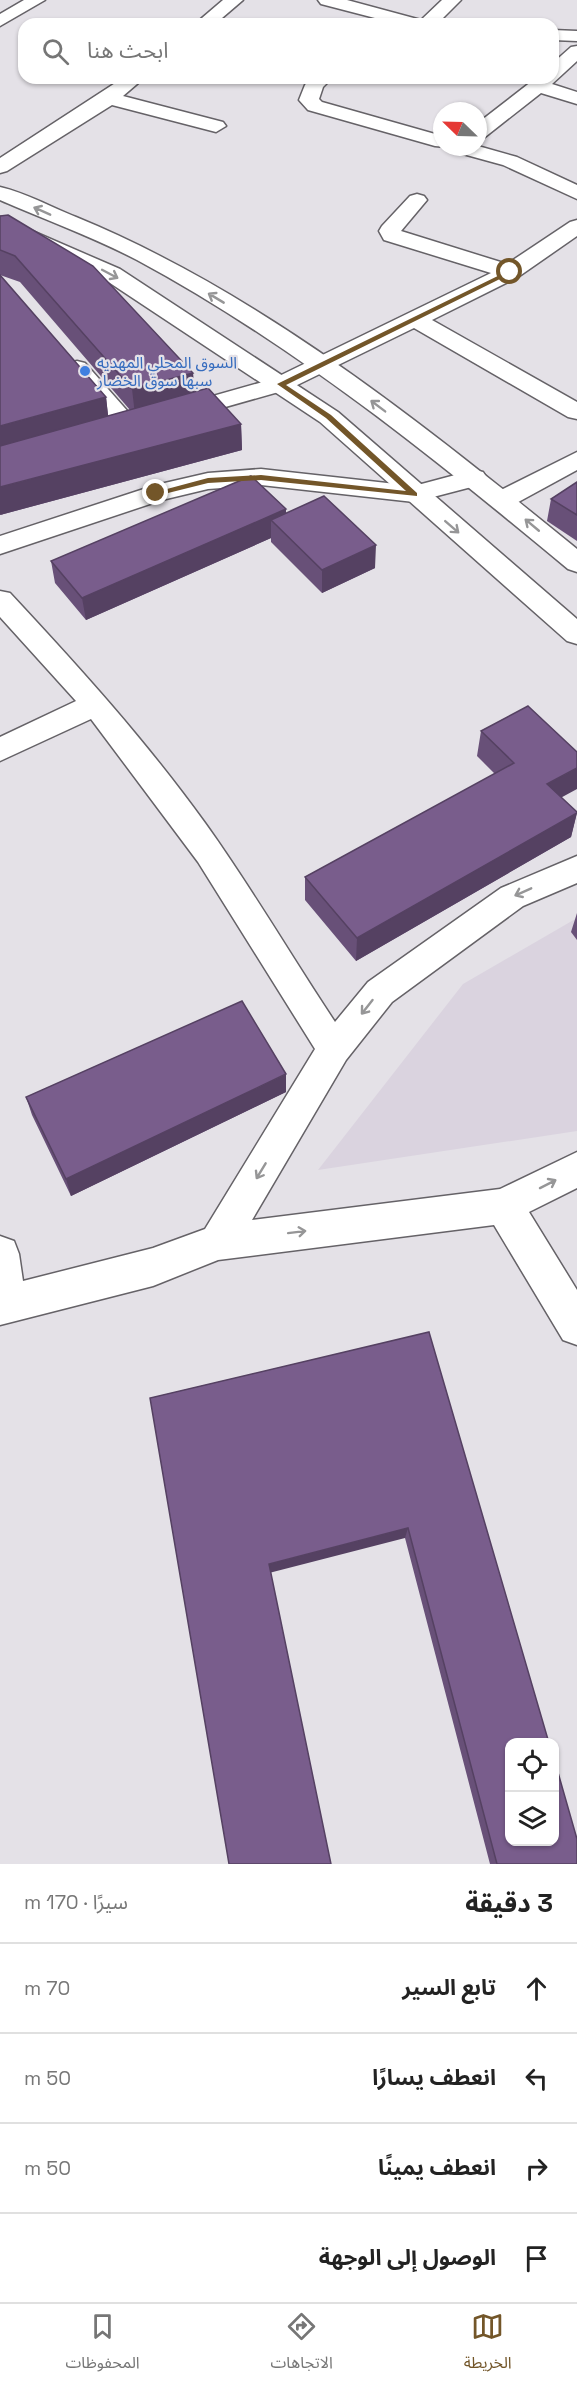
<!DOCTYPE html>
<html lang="ar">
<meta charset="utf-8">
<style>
:root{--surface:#fff;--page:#f6f6f6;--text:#222;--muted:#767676;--line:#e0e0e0;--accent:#735629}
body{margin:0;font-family:"Space Grotesk","Noto Sans Arabic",sans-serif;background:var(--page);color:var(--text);direction:rtl}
.controls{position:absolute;right:18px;bottom:18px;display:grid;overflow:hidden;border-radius:12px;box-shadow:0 2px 4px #0004}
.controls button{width:54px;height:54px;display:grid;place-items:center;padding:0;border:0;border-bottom:2px solid var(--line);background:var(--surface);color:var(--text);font:30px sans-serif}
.compass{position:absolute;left:433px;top:102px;width:54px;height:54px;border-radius:50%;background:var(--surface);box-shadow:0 2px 4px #0004;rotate:293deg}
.stop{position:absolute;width:18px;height:18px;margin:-14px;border:4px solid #735629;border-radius:50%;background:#fff}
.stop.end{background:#735629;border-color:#fff;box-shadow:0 2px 6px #0008}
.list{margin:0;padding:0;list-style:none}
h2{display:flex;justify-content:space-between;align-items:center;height:78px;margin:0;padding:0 24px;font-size:26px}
h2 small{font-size:20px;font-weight:400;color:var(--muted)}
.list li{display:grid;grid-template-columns:39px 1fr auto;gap:18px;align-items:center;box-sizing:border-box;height:90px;padding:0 24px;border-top:2px solid var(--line)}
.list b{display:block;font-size:22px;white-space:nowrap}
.list em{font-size:20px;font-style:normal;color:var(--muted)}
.icon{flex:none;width:33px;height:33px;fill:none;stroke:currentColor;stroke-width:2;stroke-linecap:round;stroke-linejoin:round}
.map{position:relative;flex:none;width:577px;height:1864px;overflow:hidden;direction:ltr}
.search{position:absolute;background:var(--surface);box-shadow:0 2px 4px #0004;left:18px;right:18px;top:18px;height:66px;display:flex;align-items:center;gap:15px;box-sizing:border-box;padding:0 21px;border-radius:18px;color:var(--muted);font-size:22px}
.sheet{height:438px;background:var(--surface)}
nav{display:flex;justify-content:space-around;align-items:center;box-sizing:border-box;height:84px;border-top:2px solid var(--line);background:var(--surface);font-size:16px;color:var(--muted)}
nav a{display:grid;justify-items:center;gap:3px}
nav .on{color:var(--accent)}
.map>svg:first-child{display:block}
.built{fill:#dad3df}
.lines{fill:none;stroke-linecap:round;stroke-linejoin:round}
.minor-casing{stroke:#656267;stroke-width:3}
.major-casing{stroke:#656267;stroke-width:3}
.minor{fill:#fff;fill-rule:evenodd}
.major{fill:#fff;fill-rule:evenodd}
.wall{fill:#685078}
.shaded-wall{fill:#554162}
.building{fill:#795d8c;stroke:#554162;stroke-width:1.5}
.oneway{stroke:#969697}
.route{fill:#735629}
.shop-dot{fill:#3f7fe0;stroke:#e4e1e7;stroke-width:2}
.labels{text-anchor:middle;stroke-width:4.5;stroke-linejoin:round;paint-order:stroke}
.far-shop-label{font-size:16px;fill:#366cbe;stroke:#e4e1e7;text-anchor:start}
</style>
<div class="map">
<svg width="577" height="1864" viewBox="0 0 577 1864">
<rect width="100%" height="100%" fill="#e4e1e7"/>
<path class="built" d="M577,918V1131L318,1170L463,984Z"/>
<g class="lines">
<g class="minor-casing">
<path id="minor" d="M24,0H45L0,26V14Z
M223,0H243L215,24H195Z
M318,0H347L421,20L442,0H461L437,24H398L321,4Z
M553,30L577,31V41L553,40Z
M577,46V61L552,84L577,92V104L541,93L485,137L478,139V123L536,78H553V63L571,47Z
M123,78H144L123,96L223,122L226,126L216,132L112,105L7,171L0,173V158Z
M311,78H332L323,87L319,99L322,102L442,136V147H446L435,146L308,110L299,100L305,85Z
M478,146L517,157L577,185V199L503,165L452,151L449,147Z
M417,194L424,196L427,200L401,231L507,264L570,222L577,220V236L518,277L432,320L577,402V419L568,417L414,328L289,389L176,421L167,419L164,414L167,409L273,379L491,273L384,240L379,231L382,226L410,196Z
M77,361L85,363L138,423L141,428L138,433L129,435L120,433L69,373L65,368L69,363Z
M577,452V470L511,506L502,508L493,506L489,500L493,494Z
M261,469L414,486L474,470L483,472L487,478L483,484L414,502L261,485L208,489L162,500L0,554V536L156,485L208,473Z
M0,591L10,593C79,667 146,741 205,823C251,887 291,956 335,1022L368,982L501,888L577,856V883L523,906L392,1002L346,1060L252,1220L500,1189L577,1152V1188L529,1212L577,1290V1345L563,1340L494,1225L218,1260L153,1286L0,1325V1236L14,1241L19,1254L23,1281L153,1248L205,1229L315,1049L198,862L91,719L0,761V737L76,701L0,617Z"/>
</g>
<g class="major-casing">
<path id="major" d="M0,187C26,193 51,207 76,217C261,293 423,424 577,549V572L568,569C432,456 293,344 137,260C93,237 46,220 0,200Z
M0,217L120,269L338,412L577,619V644L567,641L320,422L104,279L0,231Z"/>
</g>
<use href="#minor" class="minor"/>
<use href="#major" class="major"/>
</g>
<path class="wall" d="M0,216L193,373L194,392L241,424L242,450L0,515L106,397L108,416L130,410L20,282L0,275Z
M577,482V541L547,521L551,499Z
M286,509V513L375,568L322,593L271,542V538L86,620L55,583L51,561Z
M481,731L577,812L571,837L356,961L305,900V877L495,774L477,756Z
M577,913V940L571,932Z
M286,1092L71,1196L32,1115L26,1097Z
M429,1332L577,1864H490L405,1538L150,1398Z"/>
<path class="shaded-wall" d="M193,373L195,399L135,415L132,389Z
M106,397L109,423L0,454V426Z
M241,424L242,450L0,515V487Z
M286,509V532L271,520V538L86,620L82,598Z
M376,545L375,568L322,593V570Z
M577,768V789L542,808L547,784Z
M577,813L571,837L356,961L357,938Z
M286,1074V1092L71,1196L66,1179Z
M408,1528L405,1538L269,1573V1564Z"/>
<path class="building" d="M8,215L93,266L193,373L132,389L15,256L0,250V216Z
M0,275L106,397L0,426Z
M208,388L241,424L0,487V446Z
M251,476L286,509L82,598L51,561Z
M577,482V515L551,499Z
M324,496L376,545L322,570L271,520Z
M528,706L577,752V768L547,784L577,812V813L357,938L305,877L514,763L481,731Z
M242,1001L286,1074L66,1179L26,1097Z
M429,1332L549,1743H510V1842H555V1762L577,1839V1864H497L408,1528L269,1564L331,1864H229L150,1398Z"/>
<defs><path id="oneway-shaft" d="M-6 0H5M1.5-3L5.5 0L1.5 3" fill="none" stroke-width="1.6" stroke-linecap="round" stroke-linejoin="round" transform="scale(1.5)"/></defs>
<g class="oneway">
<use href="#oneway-shaft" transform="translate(42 211) rotate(-156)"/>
<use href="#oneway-shaft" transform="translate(110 274) rotate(28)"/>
<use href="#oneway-shaft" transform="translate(216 298) rotate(-149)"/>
<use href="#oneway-shaft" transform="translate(378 406) rotate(-143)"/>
<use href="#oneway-shaft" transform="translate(532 525) rotate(-140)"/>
<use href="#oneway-shaft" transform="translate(452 527) rotate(41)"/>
<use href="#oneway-shaft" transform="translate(523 892) rotate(156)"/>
<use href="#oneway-shaft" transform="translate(367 1007) rotate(128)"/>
<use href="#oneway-shaft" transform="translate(261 1171) rotate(121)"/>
<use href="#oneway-shaft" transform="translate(548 1184) rotate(-27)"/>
<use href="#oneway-shaft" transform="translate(297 1232) rotate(-7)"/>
</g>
<path class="route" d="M508,271L514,272L286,385L331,415L417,493V496L261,480L208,483L156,496L152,493L208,478L261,475L406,491L326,418L277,384Z"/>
<circle class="shop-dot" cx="85" cy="371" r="6"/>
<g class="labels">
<g class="far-shop-label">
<text x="97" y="368">السوق المحلي المهديه<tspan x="97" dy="18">سبها سوق الخضار</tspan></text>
</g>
</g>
</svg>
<div class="controls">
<button><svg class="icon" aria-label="locate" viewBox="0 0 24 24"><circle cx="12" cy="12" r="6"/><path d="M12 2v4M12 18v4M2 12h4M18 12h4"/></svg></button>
<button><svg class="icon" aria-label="layers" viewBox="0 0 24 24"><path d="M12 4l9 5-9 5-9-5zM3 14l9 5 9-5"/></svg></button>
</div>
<svg class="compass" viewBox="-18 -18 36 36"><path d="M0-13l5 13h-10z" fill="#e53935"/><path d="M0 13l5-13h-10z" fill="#767676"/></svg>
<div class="stop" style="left:510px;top:272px"></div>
<div class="stop end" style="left:156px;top:493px"></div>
<div class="search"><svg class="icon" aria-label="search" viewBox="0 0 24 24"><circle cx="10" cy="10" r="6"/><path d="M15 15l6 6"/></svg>ابحث هنا</div>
</div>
<section class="sheet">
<h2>3 دقيقة<small>سيرًا · 170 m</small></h2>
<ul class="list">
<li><svg class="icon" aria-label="ahead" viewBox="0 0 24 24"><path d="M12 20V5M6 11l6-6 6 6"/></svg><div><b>تابع السير</b></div><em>70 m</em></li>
<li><svg class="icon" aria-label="left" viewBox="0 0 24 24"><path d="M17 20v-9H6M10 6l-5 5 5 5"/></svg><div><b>انعطف يسارًا</b></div><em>50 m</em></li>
<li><svg class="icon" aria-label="right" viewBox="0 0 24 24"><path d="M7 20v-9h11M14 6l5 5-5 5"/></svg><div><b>انعطف يمينًا</b></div><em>50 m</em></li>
<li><svg class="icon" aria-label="arrive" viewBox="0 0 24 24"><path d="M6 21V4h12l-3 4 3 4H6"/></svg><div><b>الوصول إلى الوجهة</b></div></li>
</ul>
</section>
<nav>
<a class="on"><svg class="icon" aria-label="map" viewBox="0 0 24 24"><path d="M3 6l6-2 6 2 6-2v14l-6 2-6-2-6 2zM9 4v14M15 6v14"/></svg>الخريطة</a>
<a><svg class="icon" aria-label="directions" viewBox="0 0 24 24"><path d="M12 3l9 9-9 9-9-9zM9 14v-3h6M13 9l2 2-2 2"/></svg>الاتجاهات</a>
<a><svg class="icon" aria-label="saved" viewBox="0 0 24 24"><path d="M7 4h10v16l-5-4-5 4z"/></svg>المحفوظات</a>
</nav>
